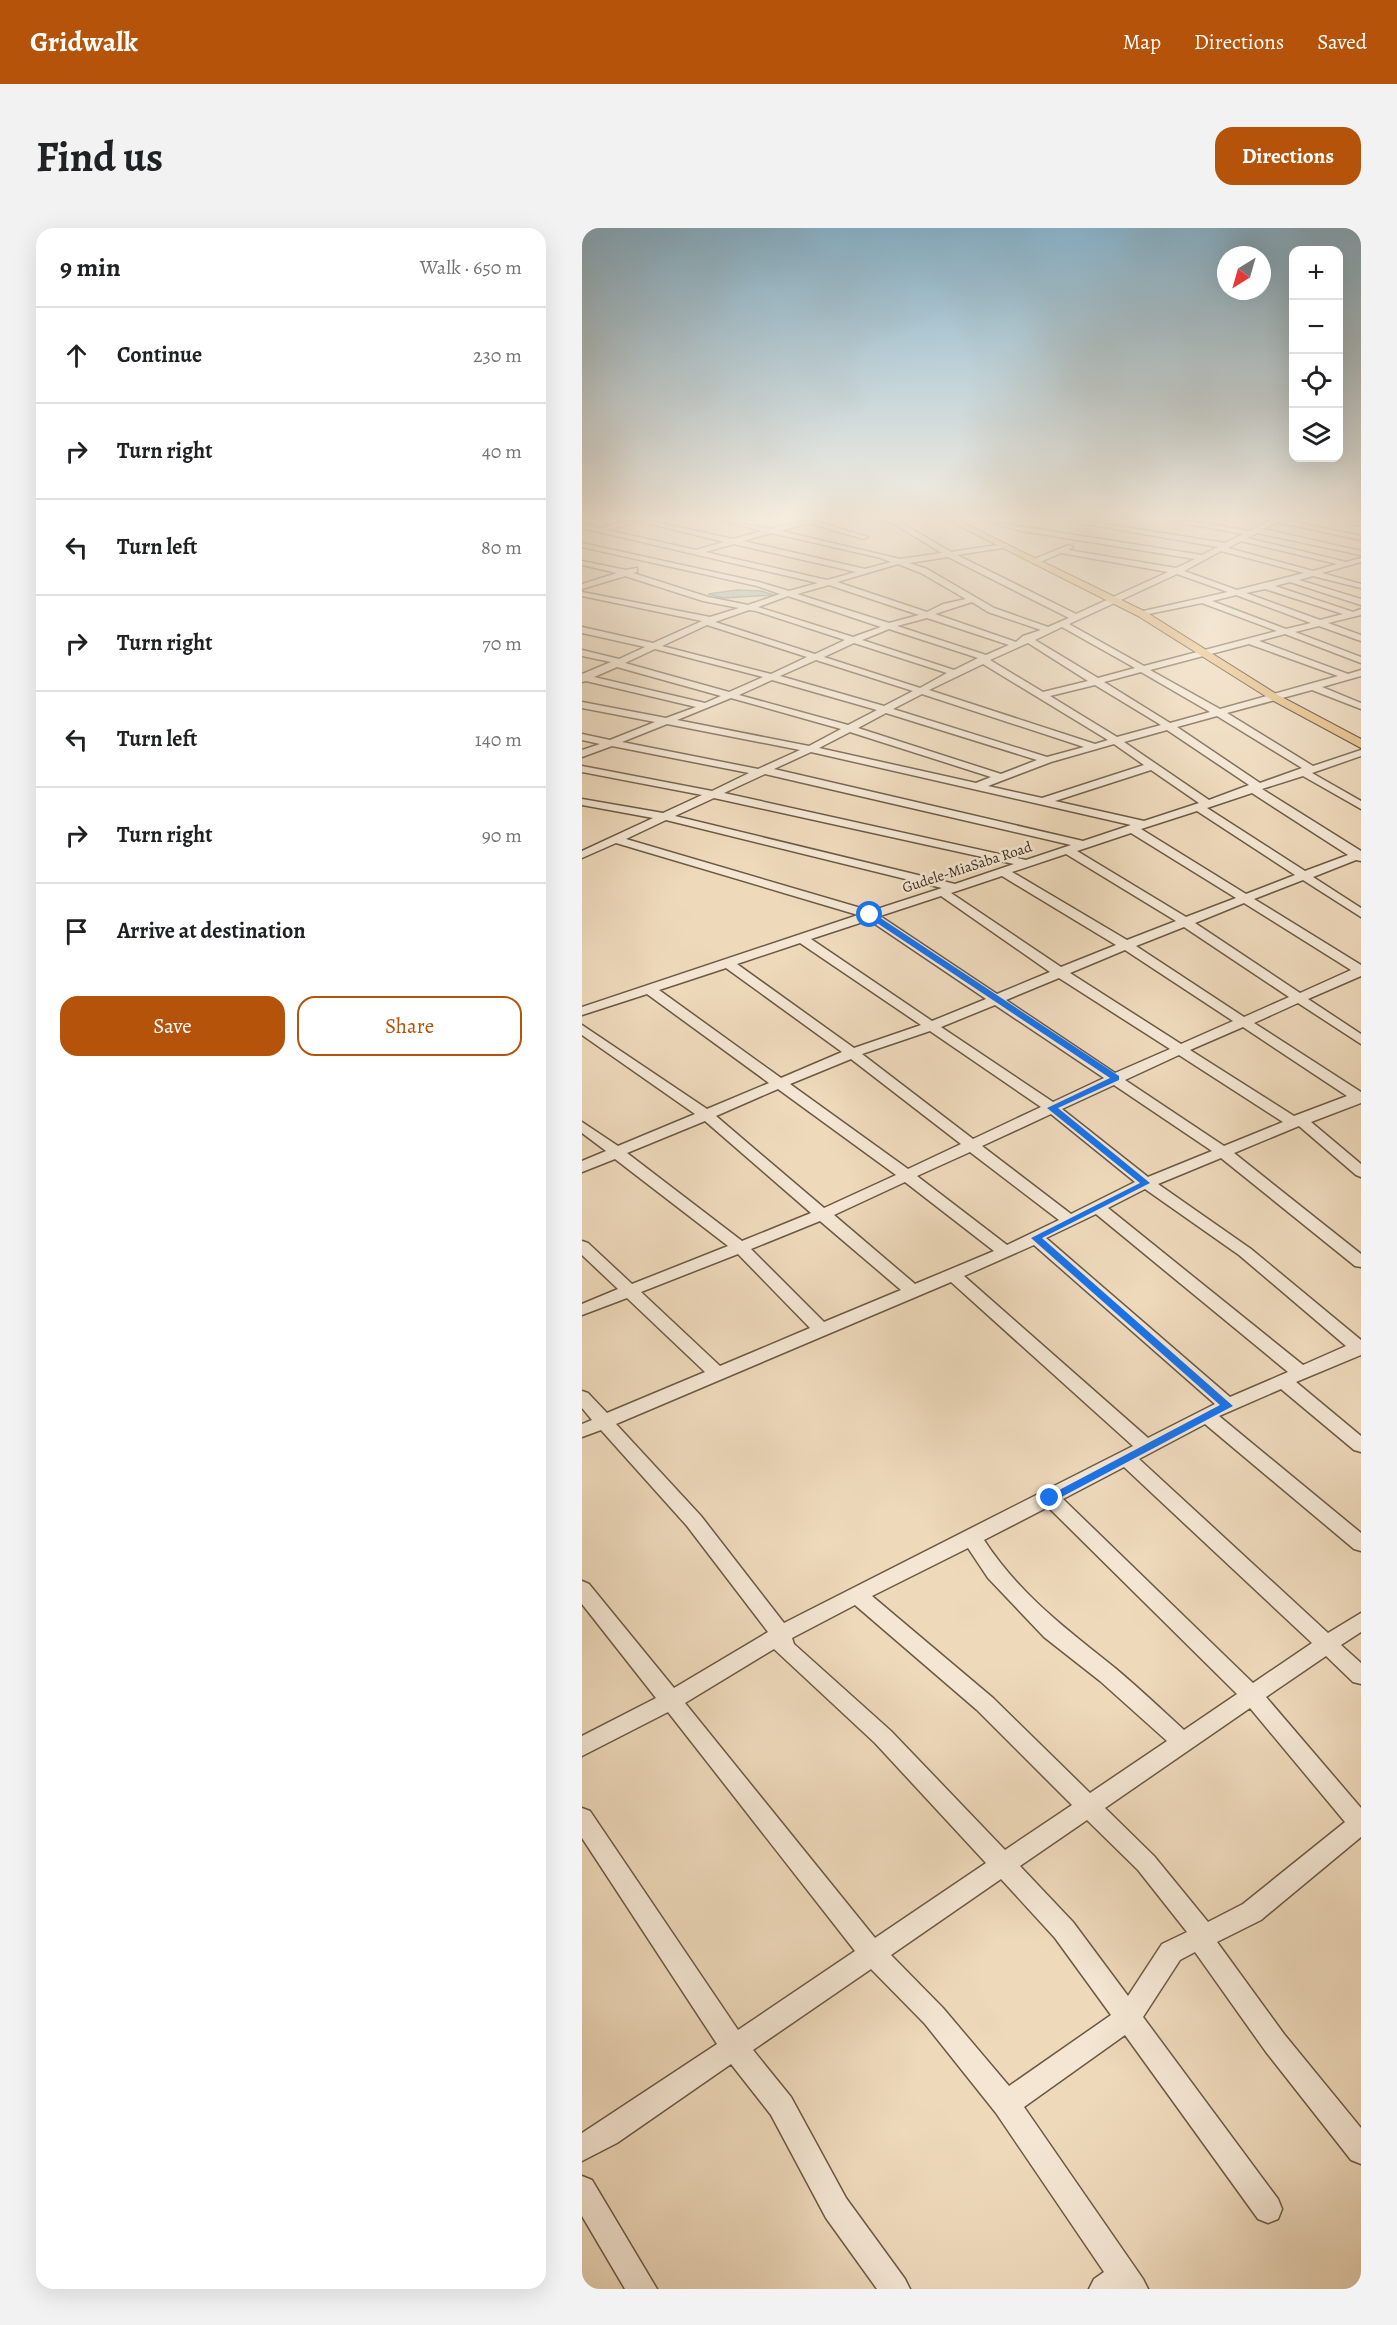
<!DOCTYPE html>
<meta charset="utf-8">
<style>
:root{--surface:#fff;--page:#f2f2f2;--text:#202124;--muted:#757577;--line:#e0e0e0;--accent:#b45309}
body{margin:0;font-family:Alegreya,serif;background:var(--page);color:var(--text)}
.controls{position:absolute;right:18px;top:18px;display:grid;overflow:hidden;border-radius:12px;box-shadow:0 6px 24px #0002}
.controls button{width:54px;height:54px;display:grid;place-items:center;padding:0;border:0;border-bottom:2px solid var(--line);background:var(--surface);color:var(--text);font:30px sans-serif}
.compass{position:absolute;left:635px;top:18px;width:54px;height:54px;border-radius:50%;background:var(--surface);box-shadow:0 6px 24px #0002;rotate:217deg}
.stop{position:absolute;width:18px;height:18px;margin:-14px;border:4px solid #1a73e8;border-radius:50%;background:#fff}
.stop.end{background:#1a73e8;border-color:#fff;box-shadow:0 2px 6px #0008}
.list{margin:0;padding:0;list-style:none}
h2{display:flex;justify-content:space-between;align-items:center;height:78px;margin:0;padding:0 24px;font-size:26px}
h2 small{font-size:20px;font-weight:400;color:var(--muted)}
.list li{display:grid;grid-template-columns:39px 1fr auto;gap:18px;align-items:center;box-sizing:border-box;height:96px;padding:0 24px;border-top:2px solid var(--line)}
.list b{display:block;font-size:22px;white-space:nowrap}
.list em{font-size:20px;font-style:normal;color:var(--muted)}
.actions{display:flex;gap:12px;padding:18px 24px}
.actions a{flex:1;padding:14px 0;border:2px solid var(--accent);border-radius:18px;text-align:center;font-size:21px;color:var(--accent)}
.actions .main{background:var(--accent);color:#fff}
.icon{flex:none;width:33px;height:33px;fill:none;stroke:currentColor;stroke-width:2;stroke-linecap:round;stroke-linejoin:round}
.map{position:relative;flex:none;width:779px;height:2061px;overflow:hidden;border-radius:18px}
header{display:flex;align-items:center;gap:36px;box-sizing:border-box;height:84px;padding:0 30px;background:var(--accent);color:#fff}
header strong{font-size:28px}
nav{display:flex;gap:33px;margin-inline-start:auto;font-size:21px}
.intro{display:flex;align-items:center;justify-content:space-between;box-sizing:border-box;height:144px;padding:0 36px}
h1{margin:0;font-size:42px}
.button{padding:15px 27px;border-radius:18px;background:var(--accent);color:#fff;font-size:21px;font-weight:700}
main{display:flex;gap:36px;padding:0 36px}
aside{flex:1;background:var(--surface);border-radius:18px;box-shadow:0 6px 24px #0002}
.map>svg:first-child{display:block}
.water{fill:#99baad;stroke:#758273;stroke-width:1.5}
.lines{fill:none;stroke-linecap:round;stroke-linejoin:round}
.minor-casing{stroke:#6c5944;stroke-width:3}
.major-casing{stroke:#402e1d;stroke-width:2}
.minor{fill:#f4e6d3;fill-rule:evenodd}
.major{fill:#e7bc7e;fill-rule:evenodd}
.route{fill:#1a73e8}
.labels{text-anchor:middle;stroke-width:5;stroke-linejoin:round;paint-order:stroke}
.far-street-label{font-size:15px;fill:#402e1d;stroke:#f4e6d3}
</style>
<header>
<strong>Gridwalk</strong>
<nav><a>Map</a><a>Directions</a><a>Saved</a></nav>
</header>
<div class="intro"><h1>Find us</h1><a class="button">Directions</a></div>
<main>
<aside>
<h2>9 min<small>Walk · 650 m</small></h2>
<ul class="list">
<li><svg class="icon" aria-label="ahead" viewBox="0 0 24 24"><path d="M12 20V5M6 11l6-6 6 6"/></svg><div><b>Continue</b></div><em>230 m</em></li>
<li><svg class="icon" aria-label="right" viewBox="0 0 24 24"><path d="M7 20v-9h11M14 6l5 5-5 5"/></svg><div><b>Turn right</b></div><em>40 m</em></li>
<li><svg class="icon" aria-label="left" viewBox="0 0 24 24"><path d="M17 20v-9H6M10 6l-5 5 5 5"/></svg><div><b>Turn left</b></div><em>80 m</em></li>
<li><svg class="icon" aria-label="right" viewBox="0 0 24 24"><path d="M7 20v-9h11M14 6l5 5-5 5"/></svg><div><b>Turn right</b></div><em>70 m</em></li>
<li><svg class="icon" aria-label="left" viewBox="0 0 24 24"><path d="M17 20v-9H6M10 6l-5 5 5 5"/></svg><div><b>Turn left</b></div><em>140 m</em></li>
<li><svg class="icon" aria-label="right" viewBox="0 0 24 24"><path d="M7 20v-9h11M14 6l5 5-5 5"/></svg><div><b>Turn right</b></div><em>90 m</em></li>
<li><svg class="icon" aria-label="arrive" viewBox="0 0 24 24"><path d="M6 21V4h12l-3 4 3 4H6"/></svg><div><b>Arrive at destination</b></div></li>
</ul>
<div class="actions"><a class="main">Save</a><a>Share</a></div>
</aside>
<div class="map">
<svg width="779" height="2061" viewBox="0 0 779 2061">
<rect width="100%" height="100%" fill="#eed9bb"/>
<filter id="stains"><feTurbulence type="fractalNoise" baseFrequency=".00333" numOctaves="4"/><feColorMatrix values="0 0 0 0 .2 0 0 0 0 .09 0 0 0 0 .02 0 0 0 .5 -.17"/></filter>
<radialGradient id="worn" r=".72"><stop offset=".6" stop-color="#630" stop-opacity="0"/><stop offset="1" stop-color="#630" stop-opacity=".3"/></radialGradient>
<path class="water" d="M155,362L179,363L192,367L142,370L126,366Z"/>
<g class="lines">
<g class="minor-casing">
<path id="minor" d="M45,293H57L25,302L114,322L142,314L57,293H69L151,311L180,303L142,293L189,301L219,293H233L286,309L282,311L226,295L199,303L318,331L360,325L307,293H316L369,324L423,316L420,320L375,327L494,386L586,344L479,325L453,336L450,332L487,317L491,319L486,322L594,340L613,331L440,303L404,293L620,327L636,319L487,293H503L643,315L661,306L590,293H606L668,303L687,293H707L779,308V312L695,294L681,301L779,323V327L675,305L665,310L764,334L779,330V334L740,345L779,356V360L731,348L717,352L779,371V377L708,354L693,358L771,384L779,381V387L746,395L779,407V413L737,398L713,404L779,429V435L703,406L677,413L766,446L779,442V448L740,459L779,475V481L730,462L645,485L731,538L779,522V528L730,545L779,573V581L721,548L680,561L779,623V633L774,632L731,649L779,680V689L721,652L672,671L779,737V748L726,771L779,806V816L716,775L672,795L779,864V875L729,894L779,936V949L774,947L717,898L652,925L779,1026V1039L773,1038L639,930L576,956L669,1021L779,1112V1127L714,1154L779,1208V1224L772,1222L699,1161L637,1188L779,1305V1323L772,1321L623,1196L557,1231L746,1405L779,1385V1404L759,1417L779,1435V1456L771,1454L744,1428L684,1469L779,1580V1609L679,1692L635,1714L702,1806L779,1900V1936L769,1932L684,1824L613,1724L598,1732L561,1789L696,1971L700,1981L696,1991L686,1995L676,1991L543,1807L442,1879L561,2051L566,2061H507L512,2051L522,2044L414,1885L343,1796L289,1741L171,1822L209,1869L264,1970L323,2051L328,2061H295L244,1990L189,1887L149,1836L35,1915L0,1933V1905L135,1816L0,1610V1580L8,1583L156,1802L273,1723L86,1484L0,1528V1508L74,1470L0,1376V1353L7,1356L92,1460L186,1404L105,1298L19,1202L0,1209V1196L10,1192L0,1180V1163L6,1165L25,1185L123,1144L45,1070L0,1087V1076L36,1061L0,1027V1013L6,1015L50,1056L146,1018L33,931L0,944V933L24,923L0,905V894L36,918L113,886L0,807V797L125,881L187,855L65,766L0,787V779L276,687L34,615L0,630V623L71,590L0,577V571L81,585L120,567L0,544V538L130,563L167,545L30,518L0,529V522L18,516L0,512V506L28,512L73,494L0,480V474L84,490L114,479L4,453L0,454V446L29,434L0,428V422L37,431L63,419L0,405V399L71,415L120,393L0,368V364L128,389L157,380L121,373L43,348L0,361V356L35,345L0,337V333L44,342L55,340V344L51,345L126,369L166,377L198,366L175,358L0,319V315L177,354L207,363L236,355L0,300V296L18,300ZM190,305L299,330L309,334L283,341L161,313ZM659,313L755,336L731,343L646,320ZM152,316L274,344L245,352L123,324ZM639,323L722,345L655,362L602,343ZM366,329L487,390L466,399L412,380L345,341L327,335ZM316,336L339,345L384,371L361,376L345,384L255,354ZM595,346L646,364L557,384V388L620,375L695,403L562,438L487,396ZM247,357L337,387L307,395L215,366ZM683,361L761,386L738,392L664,365ZM654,367L729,395L704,401L630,373ZM206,368L299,399L271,409L176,379ZM390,374L406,384L459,402L441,408L434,414L353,386ZM167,382L174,383L263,412L233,426L133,394ZM345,390L427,417L404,427L315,398ZM125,397L225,429L189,446L80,418ZM480,399L553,440L516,450L453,412ZM307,401L396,430L372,442L280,412ZM272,415L365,445L338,460L242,429ZM446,415L506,453L461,464L408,432ZM667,416L756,448L638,481L568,442ZM73,421L181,449L147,464L43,435ZM234,432L331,463L302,478L198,448ZM401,436L526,512L513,516L347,462ZM35,439L139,468L123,475L12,449ZM559,444L628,484L588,495L522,454ZM190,452L295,482L266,497L157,467ZM513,457L579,497L535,509L468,468ZM340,466L502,519L465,529L311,481ZM149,470L259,501L227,518L95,492ZM304,485L455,532L419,546L276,500ZM635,488L720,540L678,555L595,499ZM85,496L218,522L176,541L40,514ZM585,502L667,557L627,572L542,514ZM268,504L409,549L394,555L237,520ZM532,516L562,537L460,570L406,558L469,534ZM229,524L549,597L501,613L192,541ZM569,542L617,575L562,593L473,573ZM183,546L489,617L444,632L142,565ZM670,565L766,627L723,643L625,580ZM132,570L432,636L373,656L93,588ZM615,583L713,647L664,666L559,601ZM84,592L360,660L289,683L44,611ZM549,605L654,670L604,689L495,623ZM484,626L594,693L545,712L430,644ZM420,648L534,717L479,739L369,665ZM359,668L468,744L415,766L298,688ZM662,675L769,742L718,765L613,695ZM287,692L404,771L350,793L229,711ZM602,699L707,769L662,789L554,718ZM218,715L339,797L272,820L155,736ZM543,722L651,793L599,816L488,745ZM144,740L260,824L199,850L77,762ZM477,750L588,821L533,845L424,772ZM413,777L522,850L471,874L359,799ZM661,799L765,868L712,888L608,822ZM348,803L459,879L391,911L280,826ZM597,827L701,894L642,918L543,852ZM269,831L379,916L326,941L208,856ZM532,857L630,923L566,949L480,881ZM196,861L314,947L242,980L134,888ZM469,886L553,954L489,986L400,918ZM123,893L229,985L160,1013L45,925ZM388,924L477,992L425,1017L335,948ZM323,954L412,1023L333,1056L252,987ZM563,961L657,1027L764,1118L721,1137L526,980ZM514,986L706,1144L648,1169L464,1010ZM238,993L319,1062L242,1094L169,1021ZM452,1017L633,1176L566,1210L382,1048ZM156,1026L228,1100L138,1138L59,1064ZM369,1054L551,1218L202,1395L119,1288L34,1196ZM542,1239L730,1415L671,1455L481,1271ZM466,1279L655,1466L602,1502C579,1481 557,1460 533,1440C482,1399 439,1368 402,1312ZM386,1320L406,1350L462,1409L518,1453L585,1513L508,1565L411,1470L290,1368ZM273,1377L395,1482L490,1577L423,1622L309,1503L212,1416L210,1410ZM192,1421L293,1515L404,1635L293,1710L103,1475ZM668,1480L763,1594L661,1676L626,1694L572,1628L523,1580ZM505,1592L556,1642L605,1704L580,1716L546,1768L491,1694L438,1638ZM419,1651L473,1710L529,1787L427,1858L361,1780L309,1727Z
M763,293L779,294V298L764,295Z
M0,1948L10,1952L75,2061H43L0,1988Z"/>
</g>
<g class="major-casing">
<path id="major" d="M367,293H377L564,384L696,467L779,511V520L688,471L556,388Z"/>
</g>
<use href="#minor" class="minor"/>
<use href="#major" class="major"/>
</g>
<linearGradient id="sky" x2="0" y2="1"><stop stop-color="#88b6d0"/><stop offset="0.5" stop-color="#f7eee0"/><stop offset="1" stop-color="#f7eee0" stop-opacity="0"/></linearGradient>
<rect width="779" height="581" fill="url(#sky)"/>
<path class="route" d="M286,685H291L537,848V852L476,880L568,955L460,1010L651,1178L472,1273L468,1274L462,1270L638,1177L449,1010L558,955L465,880L528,850L286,689Z"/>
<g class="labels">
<g class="far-street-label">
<text transform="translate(385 639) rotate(-18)" y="5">Gudele-MiaSaba Road</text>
</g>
</g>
<rect width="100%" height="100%" filter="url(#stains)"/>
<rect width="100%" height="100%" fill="url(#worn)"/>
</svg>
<div class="controls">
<button>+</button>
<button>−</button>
<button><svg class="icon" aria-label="locate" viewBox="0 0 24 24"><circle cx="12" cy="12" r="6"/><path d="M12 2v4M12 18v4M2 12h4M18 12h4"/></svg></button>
<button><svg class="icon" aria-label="layers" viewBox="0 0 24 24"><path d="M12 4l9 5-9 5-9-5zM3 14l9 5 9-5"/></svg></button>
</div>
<svg class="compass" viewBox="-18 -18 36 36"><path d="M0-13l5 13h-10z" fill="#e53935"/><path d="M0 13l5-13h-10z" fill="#757577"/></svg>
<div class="stop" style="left:288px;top:687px"></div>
<div class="stop end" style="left:468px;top:1270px"></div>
</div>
</main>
